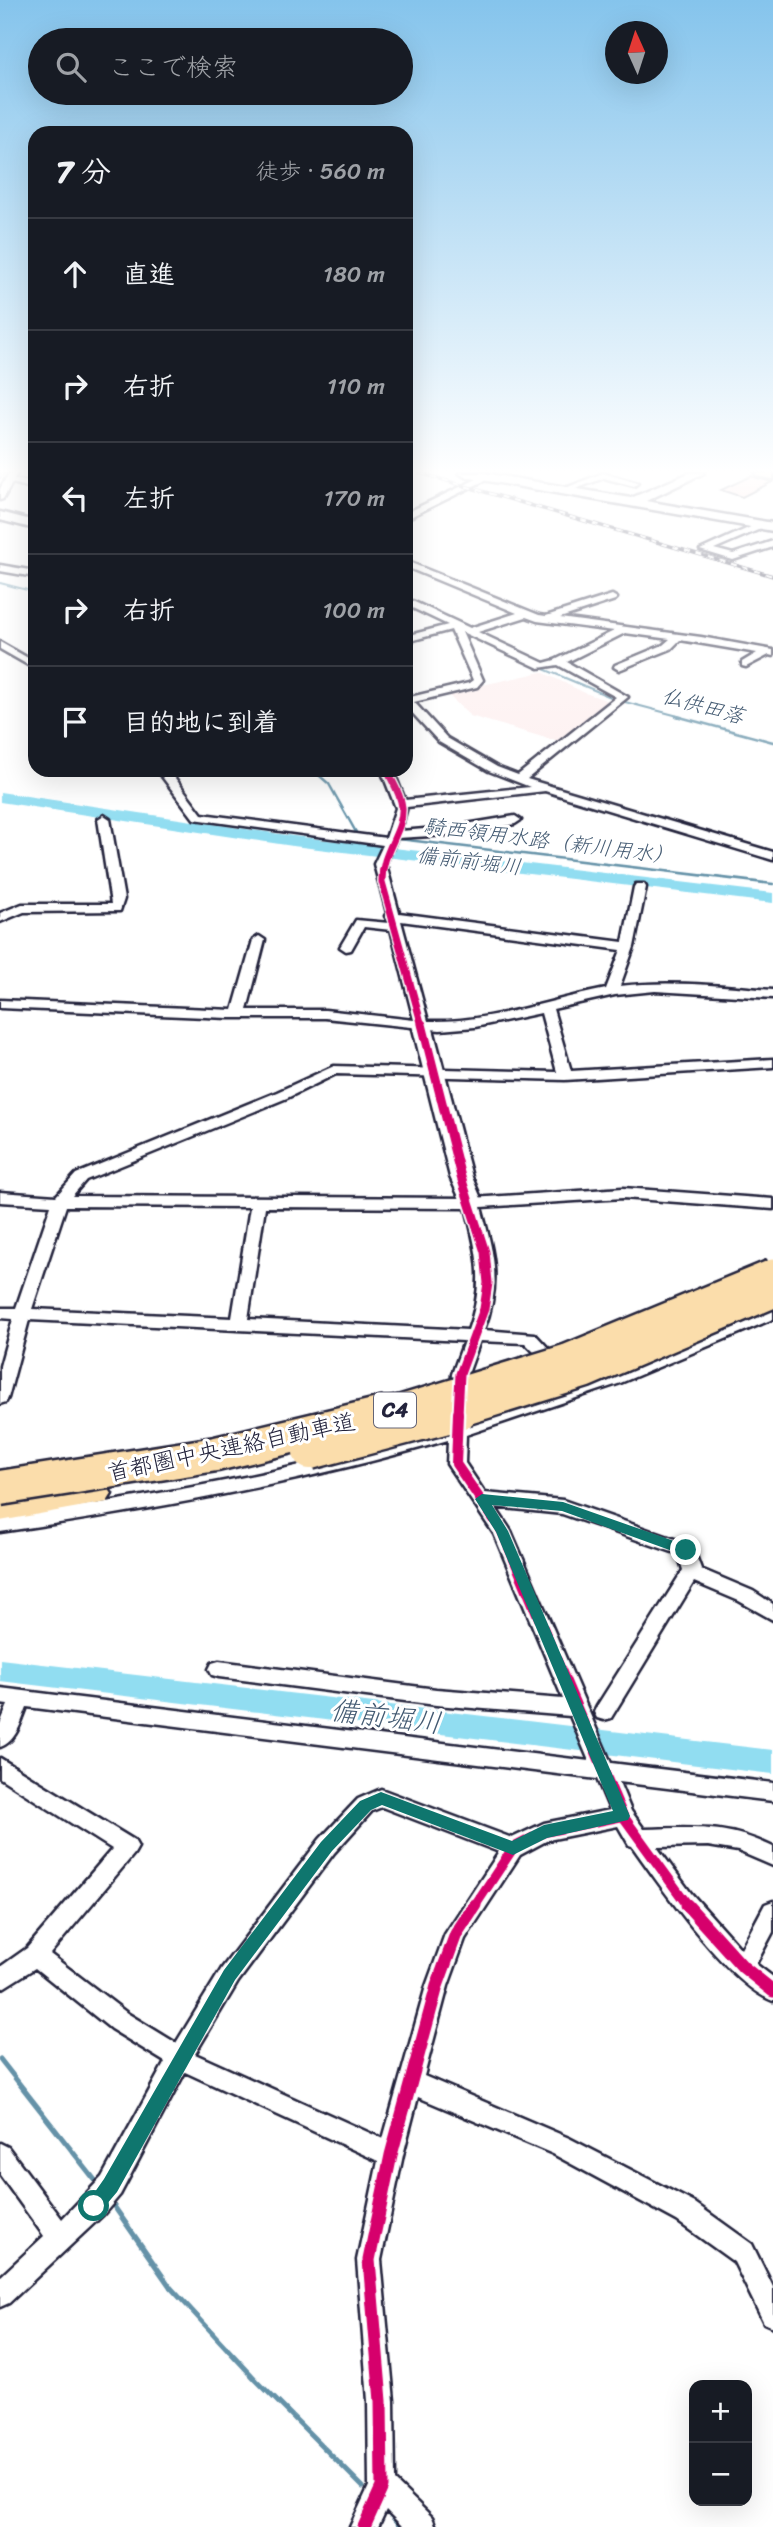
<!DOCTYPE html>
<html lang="ja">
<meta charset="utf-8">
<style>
:root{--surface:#171b24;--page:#20242c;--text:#f1f3f6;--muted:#9ea1a6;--line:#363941}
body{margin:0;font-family:Sriracha,"Klee One",sans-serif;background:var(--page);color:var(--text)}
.controls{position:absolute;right:21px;bottom:21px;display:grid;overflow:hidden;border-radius:14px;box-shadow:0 7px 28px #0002}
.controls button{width:63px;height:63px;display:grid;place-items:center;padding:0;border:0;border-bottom:2px solid var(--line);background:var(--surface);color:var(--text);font:35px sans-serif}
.compass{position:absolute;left:605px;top:21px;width:63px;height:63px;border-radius:50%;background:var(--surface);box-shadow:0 7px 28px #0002;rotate:357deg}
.stop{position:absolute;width:21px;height:21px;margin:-16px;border:5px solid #0f766e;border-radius:50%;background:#fff}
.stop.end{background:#0f766e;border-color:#fff;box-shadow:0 2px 7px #0008}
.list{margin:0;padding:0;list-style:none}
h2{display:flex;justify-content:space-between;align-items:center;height:91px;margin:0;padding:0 28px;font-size:30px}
h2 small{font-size:23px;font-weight:400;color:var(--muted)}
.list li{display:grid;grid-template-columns:46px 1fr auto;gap:21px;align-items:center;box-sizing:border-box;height:112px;padding:0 28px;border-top:2px solid var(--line)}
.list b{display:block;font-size:26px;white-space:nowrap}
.list em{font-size:23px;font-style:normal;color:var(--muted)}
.icon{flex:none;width:38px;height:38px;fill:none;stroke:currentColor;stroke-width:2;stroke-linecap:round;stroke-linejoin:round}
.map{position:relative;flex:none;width:773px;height:2527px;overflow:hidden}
.search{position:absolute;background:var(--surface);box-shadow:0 7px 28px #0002;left:28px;top:28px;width:385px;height:77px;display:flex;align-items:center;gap:18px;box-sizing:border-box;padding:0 24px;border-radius:38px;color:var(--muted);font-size:26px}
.panel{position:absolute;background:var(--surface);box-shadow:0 7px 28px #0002;left:28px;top:126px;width:385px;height:651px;border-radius:21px}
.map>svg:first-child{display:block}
.built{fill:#fdeeee}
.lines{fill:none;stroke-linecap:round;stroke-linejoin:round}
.stream-far2{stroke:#6592a8;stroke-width:2}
.stream-far1{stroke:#6592a8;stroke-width:2.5}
.stream{stroke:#6592a8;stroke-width:5}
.river{fill:#91ddf1;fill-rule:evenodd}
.building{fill:#f9c8c5;stroke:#22223b;stroke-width:2}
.street-casing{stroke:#22223b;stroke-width:5}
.secondary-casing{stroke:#22223b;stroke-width:5}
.primary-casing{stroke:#22223b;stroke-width:6}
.highway-casing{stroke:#22223b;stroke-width:5}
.street{fill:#fff;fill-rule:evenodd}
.secondary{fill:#fff;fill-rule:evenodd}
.primary{fill:#fbddab;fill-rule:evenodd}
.highway{fill:#fbddab;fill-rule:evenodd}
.rail-casing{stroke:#22223b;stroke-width:3.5}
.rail{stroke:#fff;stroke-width:2;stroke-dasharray:6;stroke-linecap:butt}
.highway-bridge-far1-casing{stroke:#22223b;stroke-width:32;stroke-linecap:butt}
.highway-bridge-casing{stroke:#22223b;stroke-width:39;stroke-linecap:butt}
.highway-bridge-far1{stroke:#fbddab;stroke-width:27}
.highway-bridge{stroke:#fbddab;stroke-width:34}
.cycleway-far3-casing{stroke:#fff;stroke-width:10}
.cycleway-far2-casing{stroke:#fff;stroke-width:13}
.cycleway-far1-casing{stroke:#fff;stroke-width:15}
.cycleway-casing{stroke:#fff;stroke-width:18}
.cycleway-far3{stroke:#d6006c;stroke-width:7}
.cycleway-far2{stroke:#d6006c;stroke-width:9}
.cycleway-far1{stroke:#d6006c;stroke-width:10}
.cycleway{stroke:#d6006c;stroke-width:13}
.route{fill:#0f766e}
.labels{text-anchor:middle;stroke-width:6;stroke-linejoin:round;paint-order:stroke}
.far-water-label{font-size:21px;font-style:italic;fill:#435a72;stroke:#fff}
.shield{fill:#fff;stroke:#646476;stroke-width:2}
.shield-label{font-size:21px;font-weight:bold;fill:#22223b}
.street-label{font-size:23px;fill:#22223b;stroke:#fff}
.near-water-label{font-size:28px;font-style:italic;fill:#435a72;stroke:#fff}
</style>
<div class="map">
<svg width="773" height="2527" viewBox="0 0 773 2527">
<rect width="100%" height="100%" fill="#fff"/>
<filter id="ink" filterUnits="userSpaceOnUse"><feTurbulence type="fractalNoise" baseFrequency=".0143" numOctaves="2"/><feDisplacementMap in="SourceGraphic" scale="14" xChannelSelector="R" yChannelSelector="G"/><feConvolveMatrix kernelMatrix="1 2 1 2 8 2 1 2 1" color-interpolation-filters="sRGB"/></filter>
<g filter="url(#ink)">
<path class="built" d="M542,672L585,693L612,702L560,742L470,716L446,693Z"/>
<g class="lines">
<path class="stream-far2" d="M11,484L35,490
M0,583L35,592
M539,667L613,698
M625,702L682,717"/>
<path class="stream-far1" d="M676,716L773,742
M313,770L329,784L357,834L773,884"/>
<path class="stream" d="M0,2059L98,2184
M111,2202L171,2288L257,2381L363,2487
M390,2514L401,2527"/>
<path class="river" d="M0,792L293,836L773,893V903L293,846L0,802Z
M0,1659L773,1750V1774L0,1681Z"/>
</g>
<path class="building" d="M751,476L772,482L742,497L721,490Z"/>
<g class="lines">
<g class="street-casing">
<path id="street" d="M9,473H17L14,479L35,483V489L12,483L3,499L0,500V489Z
M603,473L638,483L634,486L604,478L565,493L558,491Z
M483,476L490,478L406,519V513Z
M755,525L760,528L758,530L714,549L733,554L773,541V547L733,560L700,550Z
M406,561L539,615L546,616L612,595L617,598L615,600L560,618L701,637L773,650V656L769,655L746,667L742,666V662L757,653L680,640L671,649L619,670L614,667L615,665L663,645L670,639L625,633L567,662L628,697L527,779L773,852V860L545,791L407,807L401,831L448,827L515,816L521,820L515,824L448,835L397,838L386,864L399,913L623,942L634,887L636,884H644L646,887L634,947L620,986C671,980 722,986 773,990V998L655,991L615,995L553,1009L571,1071L773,1059V1067L565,1080L336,1074L287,1098L86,1180L72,1196L472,1198L623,1188L773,1199V1209L623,1198L481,1207C494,1255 502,1282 484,1330L535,1334L550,1350L542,1356L536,1354L525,1343L480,1341L468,1374L466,1422L606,1375L773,1308V1319L618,1384L466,1435L465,1463L485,1493L563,1500L692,1545L701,1569L753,1591L773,1604V1620L739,1601L694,1582L611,1718L604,1720L597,1718L594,1712L597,1706L683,1570L678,1554L562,1514L495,1507L511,1531L611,1763L773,1783V1801L619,1782L631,1811L644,1829C696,1828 725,1824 773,1847V1866L738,1851L708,1846L657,1847L691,1893L741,1949L765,1904L773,1901V1932L756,1964L773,1977V2001C728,1984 661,1887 632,1846L629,1845L618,1826L548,1840L520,1855L465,1939L448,1986L424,2076L569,2138L695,2203L752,2244L773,2287V2327L764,2323L734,2262L677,2221L553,2154L418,2097L403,2155L381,2260L394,2401L395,2481L432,2517L436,2527H403L386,2510L378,2527H350L369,2486L368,2401L357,2260L378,2161L185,2072L120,2195L103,2215L9,2303L0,2307V2277L44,2236L0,2175V2143L8,2147L62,2219L102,2177L165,2062L111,2029L35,1968L0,1990V1967L27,1948L112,1849L0,1778V1758L134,1840L138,1847L134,1854L50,1954L127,2013L176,2043L222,1968L320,1839L358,1799L381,1789L512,1838L544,1823L610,1810L597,1779L27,1707C21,1722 16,1742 0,1747V1724L8,1705L0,1704V1688L589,1761L570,1716L436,1705L219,1677L212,1675L209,1669L212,1663L219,1661L436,1689L563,1699L494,1534L447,1464L448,1440C302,1483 151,1510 0,1532V1518C151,1497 302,1470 449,1427L452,1374L464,1341L29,1320L8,1398L6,1402L0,1404V1366L13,1319L0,1318V1308H16L51,1205L0,1202V1192L56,1196L76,1174L277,1092L334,1066L557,1072L541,1013L475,1027L440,1030L325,1018H228L0,1008V1000L233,1010L253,940L259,936L265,940L247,1010H325L414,1020L391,930L364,927L351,950L346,951L340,947L356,920L389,923L385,916L387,913L374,864L383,845L194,819L157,770H169L202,814L386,838L396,808L381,770H393L405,800L530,787L489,771L439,742L406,706V698L469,683L473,680L451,630L406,642V636L448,625L406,605V598L470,628L517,613L406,567ZM526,617L537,621L614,631L555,660L544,663L478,632ZM462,632L539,668L558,665L616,697L518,775L497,767L447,738L414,702L477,687L483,680ZM401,921L621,950L606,989C547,1000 489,1023 428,1021ZM66,1206L250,1207L232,1318L32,1309ZM265,1207L466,1208C478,1254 485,1284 468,1330L248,1319ZM382,1807L499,1852L445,1934L426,1986L383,2139L195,2054L238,1982L334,1853L372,1811Z
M0,565L35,571V577L0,571Z
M0,642L35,662V669L0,649Z
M104,815L110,819L124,899L120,911L24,912L0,922V913L22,904H111L98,819Z"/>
</g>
<g class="secondary-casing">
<path id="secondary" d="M459,473H484L631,498L689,473H704L646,501L773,523V531L465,477Z
M0,512L35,521V529L0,520Z
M422,1019L432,1025L472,1177L483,1203L480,1208H464L450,1177L412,1025Z"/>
</g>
<g class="primary-casing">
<path id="primary" d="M756,473H773V479L758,476Z"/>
</g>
<g class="highway-casing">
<path id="highway" d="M96,1482L107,1486L112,1494L107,1502L0,1521V1497Z"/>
</g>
<use href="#street" class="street"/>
<use href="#secondary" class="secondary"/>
<use href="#primary" class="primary"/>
<use href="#highway" class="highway"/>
<g class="rail-casing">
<path id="rail" d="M420,473L773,576
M0,477L3,473"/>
</g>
<use href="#rail" class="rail"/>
<g class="highway-bridge-far1-casing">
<path id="highway-bridge-far1" d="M381,1415L567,1358L773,1273
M453,1415L585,1374L773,1294"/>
</g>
<g class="highway-bridge-casing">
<path id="highway-bridge" d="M310,1452L459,1413
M0,1488L216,1454L387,1413"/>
</g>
<use href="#highway-bridge-far1" class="highway-bridge-far1"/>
<use href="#highway-bridge" class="highway-bridge"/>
<g class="cycleway-far3-casing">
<path id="cycleway-far3" d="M387,770C392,781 401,794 402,807C404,832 381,851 382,882L422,1026"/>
</g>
<g class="cycleway-far2-casing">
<path id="cycleway-far2" d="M422,1024L461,1177L485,1252L488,1283L484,1309L460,1374L458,1415"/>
</g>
<g class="cycleway-far1-casing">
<path id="cycleway-far1" d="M458,1413L456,1464L502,1531L623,1816L689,1907
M474,1907L513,1848L544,1832L623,1816"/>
</g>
<g class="cycleway-casing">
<path id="cycleway" d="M687,1905L743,1967L773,1991
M364,2527L382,2487L381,2401L369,2260L391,2155L437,1986L456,1934L475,1905"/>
</g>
<use href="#cycleway-far3" class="cycleway-far3"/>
<use href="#cycleway-far2" class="cycleway-far2"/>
<use href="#cycleway-far1" class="cycleway-far1"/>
<use href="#cycleway" class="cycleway"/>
</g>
</g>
<linearGradient id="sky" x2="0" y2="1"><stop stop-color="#85c4ec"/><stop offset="0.57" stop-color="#fff"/><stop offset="1" stop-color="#fff" stop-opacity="0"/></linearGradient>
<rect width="773" height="826" fill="url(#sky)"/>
<path class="route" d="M482,1494L563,1502L691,1547L693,1550L686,1556L562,1511L492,1505L508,1531L630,1816L628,1820L547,1838L513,1855L382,1805L371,1810L332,1851L235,1980L117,2192L100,2212L94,2215L88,2212L85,2206L104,2179L224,1970L321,1842L360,1801L381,1792L512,1841L544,1825L613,1811L496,1532L475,1499Z"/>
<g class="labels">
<g class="far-water-label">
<text transform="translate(703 706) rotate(15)" y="7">仏供田落</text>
<text transform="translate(549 841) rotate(7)" y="7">騎西領用水路（新川用水）</text>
<text transform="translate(469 861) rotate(7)" y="7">備前前堀川</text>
</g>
<rect class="shield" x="374" y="1392.5" width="42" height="35" rx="5"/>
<g class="shield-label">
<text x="395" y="1417">C4</text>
</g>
<g class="street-label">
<text transform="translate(231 1447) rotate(-12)" y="8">首都圏中央連絡自動車道</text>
</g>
<g class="near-water-label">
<text transform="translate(386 1716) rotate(7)" y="10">備前堀川</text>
</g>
</g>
</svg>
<div class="controls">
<button>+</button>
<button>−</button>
</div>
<svg class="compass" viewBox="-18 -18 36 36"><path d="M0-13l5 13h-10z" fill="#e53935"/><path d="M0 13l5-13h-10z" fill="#9ea1a6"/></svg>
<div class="stop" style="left:94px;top:2206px"></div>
<div class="stop end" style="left:686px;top:1550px"></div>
<div class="search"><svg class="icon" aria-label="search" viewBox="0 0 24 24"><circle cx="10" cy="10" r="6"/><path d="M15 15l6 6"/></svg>ここで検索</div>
<section class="panel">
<h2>7 分<small>徒歩 · 560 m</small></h2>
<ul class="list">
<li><svg class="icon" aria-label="ahead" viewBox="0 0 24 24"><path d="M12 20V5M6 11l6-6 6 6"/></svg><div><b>直進</b></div><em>180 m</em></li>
<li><svg class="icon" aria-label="right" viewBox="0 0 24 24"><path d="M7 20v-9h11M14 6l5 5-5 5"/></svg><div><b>右折</b></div><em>110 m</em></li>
<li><svg class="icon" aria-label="left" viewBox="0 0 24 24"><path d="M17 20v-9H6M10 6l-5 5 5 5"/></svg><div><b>左折</b></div><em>170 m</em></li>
<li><svg class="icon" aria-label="right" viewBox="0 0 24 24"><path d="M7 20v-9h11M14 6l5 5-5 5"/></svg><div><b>右折</b></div><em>100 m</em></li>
<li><svg class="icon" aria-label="arrive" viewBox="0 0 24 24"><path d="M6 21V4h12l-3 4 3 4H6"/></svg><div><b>目的地に到着</b></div></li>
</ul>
</section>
</div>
